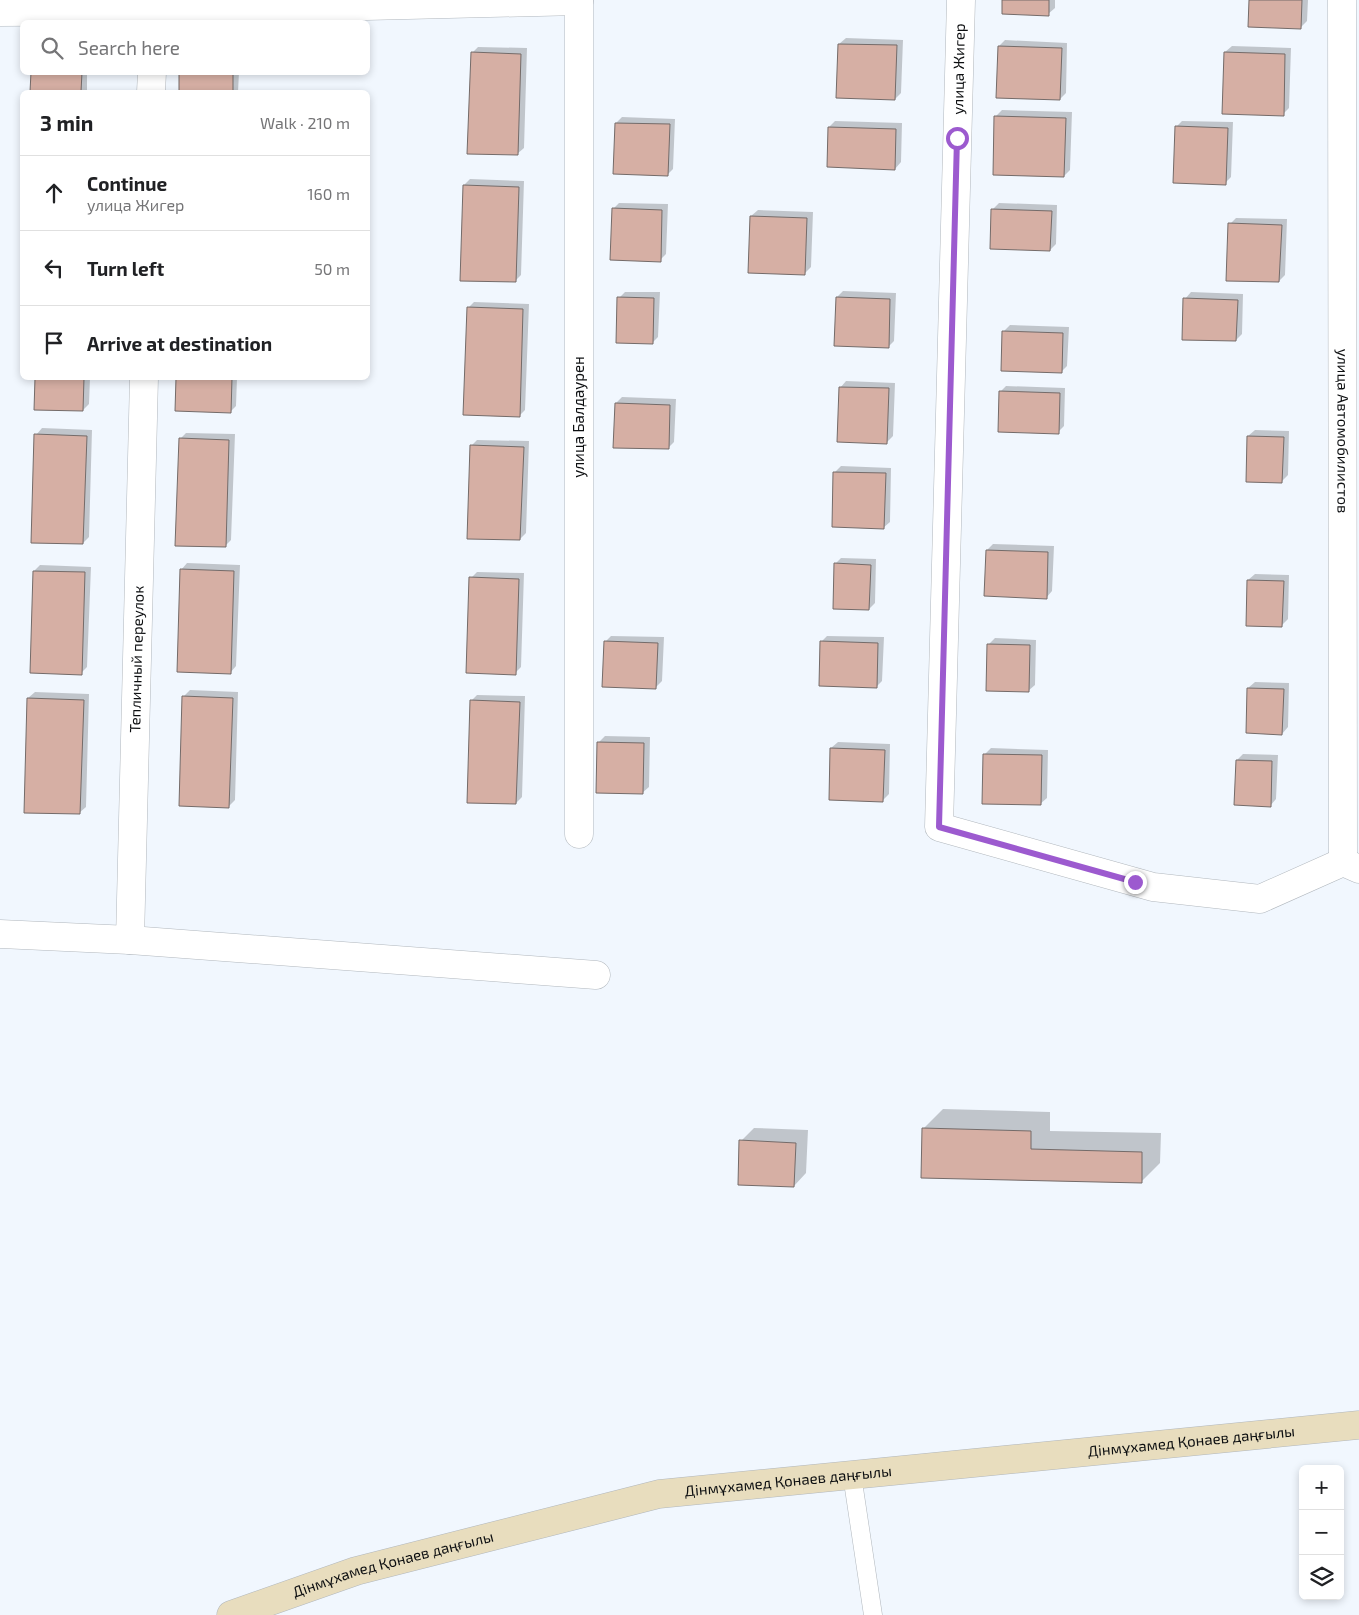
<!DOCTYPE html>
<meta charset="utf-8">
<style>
:root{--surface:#fff;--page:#f6f6f6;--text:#202124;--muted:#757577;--line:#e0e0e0}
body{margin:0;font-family:"Exo 2",sans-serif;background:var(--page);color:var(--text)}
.controls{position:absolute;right:15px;bottom:15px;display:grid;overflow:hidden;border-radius:8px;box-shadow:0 2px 8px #0003}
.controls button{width:45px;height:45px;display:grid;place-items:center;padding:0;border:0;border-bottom:1px solid var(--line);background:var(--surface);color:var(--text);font:25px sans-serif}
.stop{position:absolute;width:15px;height:15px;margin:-11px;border:4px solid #9c5acf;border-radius:50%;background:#fff}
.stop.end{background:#9c5acf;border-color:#fff;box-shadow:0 1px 5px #0008}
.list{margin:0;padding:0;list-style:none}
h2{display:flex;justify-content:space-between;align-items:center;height:65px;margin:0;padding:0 20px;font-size:21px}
h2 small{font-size:16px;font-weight:400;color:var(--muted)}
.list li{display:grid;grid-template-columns:32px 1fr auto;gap:15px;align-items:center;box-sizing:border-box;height:75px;padding:0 20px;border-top:1px solid var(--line)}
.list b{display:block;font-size:19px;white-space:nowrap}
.list p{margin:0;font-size:16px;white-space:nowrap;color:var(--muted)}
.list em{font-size:16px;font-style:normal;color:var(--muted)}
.icon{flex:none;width:28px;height:28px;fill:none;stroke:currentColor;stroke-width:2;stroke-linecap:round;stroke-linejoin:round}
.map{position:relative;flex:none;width:1359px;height:1615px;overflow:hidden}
.search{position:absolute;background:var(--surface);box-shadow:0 2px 8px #0003;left:20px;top:20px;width:350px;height:55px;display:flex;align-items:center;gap:12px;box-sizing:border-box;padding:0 18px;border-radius:8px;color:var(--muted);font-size:19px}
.panel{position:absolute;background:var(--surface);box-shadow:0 2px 8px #0003;left:20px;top:90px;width:350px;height:290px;border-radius:8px}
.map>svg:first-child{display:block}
.shadow{fill:#0003}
.building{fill:#d6afa4;stroke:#746b69}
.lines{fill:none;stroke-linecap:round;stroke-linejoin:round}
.lane-casing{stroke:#b1b7bd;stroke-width:19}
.street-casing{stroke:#b1b7bd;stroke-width:29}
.secondary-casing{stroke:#b1b7bd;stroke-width:29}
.lane{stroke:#fff;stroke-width:18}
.street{stroke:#fff;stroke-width:28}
.secondary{stroke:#e8ddbe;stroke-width:28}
.route{stroke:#9c5acf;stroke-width:6}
.labels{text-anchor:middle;stroke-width:4;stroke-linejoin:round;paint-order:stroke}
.street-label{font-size:15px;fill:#0c0e10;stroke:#fff}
</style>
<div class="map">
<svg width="1359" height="1615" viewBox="0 0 1359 1615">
<rect width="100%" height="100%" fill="#f1f7fe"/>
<path class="shadow" d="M1003,0H1055V8L1048,14Z
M1250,0H1308L1307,21L1301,27Z
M846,38L903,40L901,93L895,99L839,44Z
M1005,40L1067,43L1066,93L1060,99L999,46Z
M1232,46L1291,48L1289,108L1283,114L1225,52Z
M478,47L527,48L524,148L517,154L472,53Z
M32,72H87V92H31Z
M181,72H239L238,92H180Z
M1002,110L1072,112L1070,170L1064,176L996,116Z
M622,117L675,119L673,169L667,175L616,123Z
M835,121L902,123L901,162L895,169L829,127Z
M1182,121L1233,122L1231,177L1225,183L1176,127Z
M470,179L524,181L521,275L515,281L464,185Z
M619,203L668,204L666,254L660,260L613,209Z
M999,203L1057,205L1056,244L1050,250L993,209Z
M758,210L813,212L811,267L805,273L751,216Z
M1236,218L1287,219L1285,275L1279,281L1230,224Z
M843,291L896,293L894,341L888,347L837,297Z
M625,292H660L658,337L652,343L619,298Z
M1191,292L1243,294L1242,334L1236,340L1185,299Z
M474,302L529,304L525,410L519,416L468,308Z
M1010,325L1069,327L1067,366L1061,372L1004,331Z
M36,378H90L89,404L83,410L35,408Z
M178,378H237L236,406L230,412L176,410Z
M846,381L895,383L893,436L887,442L840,388Z
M1006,386L1065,388L1064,426L1058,432L1000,392Z
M622,397L676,399L674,442L668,448L616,403Z
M42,428L92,430L89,537L83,543L36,435Z
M1255,430L1289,431L1288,475L1282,481L1248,436Z
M186,433L235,434L231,540L225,546L180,439Z
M477,440L529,441L526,533L520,539L471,446Z
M841,466L891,468L890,522L883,528L835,472Z
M993,544L1054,546L1052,591L1046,598L987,550Z
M841,558L876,559L875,603L869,609L835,564Z
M187,563L240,565L236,666L230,673L181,570Z
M40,565L91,567L87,667L81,673L34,571Z
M477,572L524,573L521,667L515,673L471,578Z
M1255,574L1289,575L1288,619L1282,625L1248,580Z
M611,636L664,637L662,681L656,687L605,642Z
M827,636L884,637L882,681L876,687L821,642Z
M995,638L1036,640L1035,685L1028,691L988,645Z
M1255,682L1289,683L1288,727L1282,734L1248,688Z
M190,690L238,692L235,800L228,807L184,696Z
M35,692L89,694L86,807L79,813L28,698Z
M477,695L525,696L522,797L516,803L471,701Z
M605,736L650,737L649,787L642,793L599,742Z
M838,742L890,744L889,794L883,800L831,748Z
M991,748L1048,750L1047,798L1040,804L985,754Z
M1243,754L1278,755L1276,799L1270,806L1237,760Z
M943,1109L1050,1112V1131L1161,1133L1160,1163L1141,1182L923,1129Z
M754,1128L808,1130L806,1173L794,1186L741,1141Z"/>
<path class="building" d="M1002,0H1049V16L1002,14Z
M1249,0H1302L1301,29L1248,27Z
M838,44L897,45L895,100L836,98Z
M998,46L1062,48L1060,100L996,98Z
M471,52L521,54L518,155L467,154Z
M1224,52L1285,54L1284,116L1222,114Z
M31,72H82L81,92H30Z
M179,72H233V92H179Z
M994,116L1066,118L1064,177L993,175Z
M615,123L670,124L668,176L613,174Z
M1175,126L1228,128L1226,185L1173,183Z
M828,127L896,129L895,170L827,167Z
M463,185L519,187L516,282L460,281Z
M612,208L662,210L661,262L610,260Z
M991,209L1052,211L1050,251L990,249Z
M750,216L807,218L805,275L748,273Z
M1228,223L1282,225L1279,282L1226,281Z
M617,297L654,298L653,344L616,343Z
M836,297L890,299L889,348L834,346Z
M1183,298L1238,300L1236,341L1182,340Z
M467,307L523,309L520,417L463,415Z
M1002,331L1063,333L1062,373L1001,371Z
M35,378H84L83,411L34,410Z
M176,378H232L231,413L175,411Z
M839,387L889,388L887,444L837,442Z
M999,391L1060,393L1059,434L998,432Z
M615,403L670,405L669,449L613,448Z
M34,434L87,436L83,544L31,543Z
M1247,436L1284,437L1282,483L1246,482Z
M179,438L229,440L226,547L175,546Z
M470,445L524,447L520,540L467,539Z
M833,472L886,473L884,529L832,527Z
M986,550L1048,552L1047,599L984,596Z
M834,563L871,565L869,610L833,609Z
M180,569L234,571L231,674L177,672Z
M33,571L85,572L82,675L30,673Z
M469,577L519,579L516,675L466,673Z
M1247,580L1284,581L1282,627L1246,626Z
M604,641L658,643L656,689L602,687Z
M820,641L878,643L877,688L819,686Z
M987,644L1030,645L1029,692L986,691Z
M1247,688L1284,689L1282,735L1246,733Z
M182,696L233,698L229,808L179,806Z
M27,698L84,700L80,814L24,813Z
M470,700L520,702L516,804L467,803Z
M597,742L644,743L643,794L596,793Z
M830,748L885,750L883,802L829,800Z
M983,754L1042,755L1041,805L982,804Z
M1236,760L1272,761L1271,807L1234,805Z
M922,1128L1031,1131V1149L1142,1152V1183L921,1178Z
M739,1140L796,1143L794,1187L738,1185Z"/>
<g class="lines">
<g class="lane-casing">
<path id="lane" d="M852,1475L873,1615"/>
</g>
<g class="street-casing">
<g id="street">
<path d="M579,0V834"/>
<path d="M961,0L939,827L1153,887L1260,899L1343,862L1359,869"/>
<path id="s1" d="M1342,0L1343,862"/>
<path d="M0,12L153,11L579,1"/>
<path d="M151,92L152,72"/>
<path d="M0,934L130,940L596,975"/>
<path id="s2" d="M130,940L144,378"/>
</g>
</g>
<g class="secondary-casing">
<g id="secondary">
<path id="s3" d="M231,1615L356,1571L659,1494L1359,1425"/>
</g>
</g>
<use href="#lane" class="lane"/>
<use href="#street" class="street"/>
<use href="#secondary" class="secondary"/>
</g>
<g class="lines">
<path class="route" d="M957,138L939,827L1135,882"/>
</g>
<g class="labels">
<g class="street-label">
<text transform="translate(959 69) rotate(-89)" y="5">улица Жигер</text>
<text transform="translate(579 417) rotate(-90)" y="5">улица Балдаурен</text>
<text dy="5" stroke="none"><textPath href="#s1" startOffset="431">улица Автомобилистов</textPath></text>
<text dy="5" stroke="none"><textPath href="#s2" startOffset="281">Тепличный переулок</textPath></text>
<text dy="5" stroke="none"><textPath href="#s3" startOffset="980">Дінмұхамед Қонаев даңғылы</textPath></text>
<text dy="5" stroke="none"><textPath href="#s3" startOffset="575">Дінмұхамед Қонаев даңғылы</textPath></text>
<text dy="5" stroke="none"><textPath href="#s3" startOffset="170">Дінмұхамед Қонаев даңғылы</textPath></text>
</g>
</g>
</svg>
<div class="controls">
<button>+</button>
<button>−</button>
<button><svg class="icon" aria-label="layers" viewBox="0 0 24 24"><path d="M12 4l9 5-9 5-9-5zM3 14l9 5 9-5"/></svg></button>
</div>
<div class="stop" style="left:957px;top:138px"></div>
<div class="stop end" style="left:1135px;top:882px"></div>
<div class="search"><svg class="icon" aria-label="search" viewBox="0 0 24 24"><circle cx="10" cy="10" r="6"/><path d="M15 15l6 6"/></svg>Search here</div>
<section class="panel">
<h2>3 min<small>Walk · 210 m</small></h2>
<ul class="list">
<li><svg class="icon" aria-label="ahead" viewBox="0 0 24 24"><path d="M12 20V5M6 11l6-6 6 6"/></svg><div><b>Continue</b><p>улица Жигер</p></div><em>160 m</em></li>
<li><svg class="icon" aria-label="left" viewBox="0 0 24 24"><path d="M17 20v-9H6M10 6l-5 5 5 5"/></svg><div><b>Turn left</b></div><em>50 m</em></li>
<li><svg class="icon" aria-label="arrive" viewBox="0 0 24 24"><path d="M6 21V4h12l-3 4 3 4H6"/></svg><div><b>Arrive at destination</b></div></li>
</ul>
</section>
</div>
